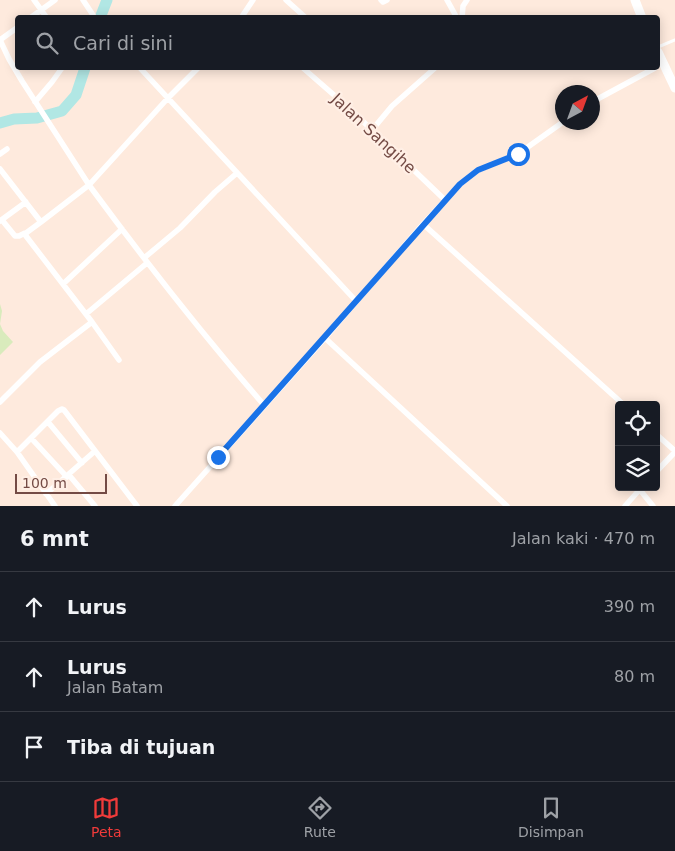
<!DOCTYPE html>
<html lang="id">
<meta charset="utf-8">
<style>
:root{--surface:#171b24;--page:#20242c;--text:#f1f3f6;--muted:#9ea1a6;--line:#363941;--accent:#f03b3a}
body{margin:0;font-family:"DejaVu Sans",sans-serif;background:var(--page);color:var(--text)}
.controls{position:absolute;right:15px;bottom:15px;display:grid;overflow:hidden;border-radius:5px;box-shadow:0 2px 12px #0003}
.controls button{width:45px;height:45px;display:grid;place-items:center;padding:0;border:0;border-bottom:1px solid var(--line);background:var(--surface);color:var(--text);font:25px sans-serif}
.compass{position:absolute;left:555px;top:85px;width:45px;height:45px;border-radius:50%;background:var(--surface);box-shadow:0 2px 12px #0003;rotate:41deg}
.scale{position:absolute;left:15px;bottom:12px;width:92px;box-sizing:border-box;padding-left:5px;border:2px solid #744b45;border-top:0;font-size:14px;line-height:18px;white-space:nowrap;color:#744b45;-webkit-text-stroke:4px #ffefe5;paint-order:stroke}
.stop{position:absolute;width:15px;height:15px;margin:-11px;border:4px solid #1a73e8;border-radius:50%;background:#fff}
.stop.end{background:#1a73e8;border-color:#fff;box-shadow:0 1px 5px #0008}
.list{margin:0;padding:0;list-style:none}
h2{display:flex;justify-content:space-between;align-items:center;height:65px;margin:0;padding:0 20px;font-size:21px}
h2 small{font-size:16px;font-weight:400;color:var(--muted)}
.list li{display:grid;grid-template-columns:32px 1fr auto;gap:15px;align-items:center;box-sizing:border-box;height:70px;padding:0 20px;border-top:1px solid var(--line)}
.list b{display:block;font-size:19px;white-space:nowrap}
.list p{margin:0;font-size:16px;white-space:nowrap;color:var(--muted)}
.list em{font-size:16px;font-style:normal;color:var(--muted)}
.icon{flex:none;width:28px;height:28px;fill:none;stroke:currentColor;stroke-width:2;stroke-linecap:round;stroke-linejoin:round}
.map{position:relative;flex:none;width:675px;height:506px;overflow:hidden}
.search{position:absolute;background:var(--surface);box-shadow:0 2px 12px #0003;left:15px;right:15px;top:15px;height:55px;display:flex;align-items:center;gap:12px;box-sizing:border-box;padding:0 18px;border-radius:5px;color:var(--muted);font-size:19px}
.sheet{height:275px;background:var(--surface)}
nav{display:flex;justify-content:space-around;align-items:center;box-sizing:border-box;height:70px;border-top:1px solid var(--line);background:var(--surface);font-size:14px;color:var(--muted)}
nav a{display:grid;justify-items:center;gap:2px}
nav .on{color:var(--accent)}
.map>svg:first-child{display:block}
.green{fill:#d9ebbc}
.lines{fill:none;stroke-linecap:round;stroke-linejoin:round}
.river{stroke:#b1e7e4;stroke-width:11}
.lane{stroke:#fff;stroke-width:3}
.street{stroke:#fff;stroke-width:5.5}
.secondary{stroke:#fff;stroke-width:9}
.route{stroke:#1a73e8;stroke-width:6}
.labels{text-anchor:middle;stroke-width:4.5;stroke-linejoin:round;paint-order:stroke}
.street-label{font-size:16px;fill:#744b45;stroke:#ffefe5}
</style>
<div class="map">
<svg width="675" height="506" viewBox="0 0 675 506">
<rect width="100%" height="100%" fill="#feeadd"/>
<path class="green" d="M0,304L2,311L0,324L3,331L13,342L0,355Z"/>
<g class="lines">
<path class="river" d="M100,18L107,0
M0,123L14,119L37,118L62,111L76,95L85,68"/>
<path class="lane" d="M658,47L675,40"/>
<path class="street" d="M34,0L47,18
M83,0L93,15
M286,0L306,18
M381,0L383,2L387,0
M447,0L457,18
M30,18L55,0
M241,18L253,0
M462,18L463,6L467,0
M0,40L9,59L22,81L89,185L41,222
M0,40L18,27
M140,68L356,301
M198,68L168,98L89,185C145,261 202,334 264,405
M303,68L350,109L445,200
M35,102L52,82L62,68
M592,102L655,68
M372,130L392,106L435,68
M0,154L7,149
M0,169L41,222L26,233V236L92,322L119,360
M2,220L15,236H19L25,233
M0,221L26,202
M423,224L624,405
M144,258L180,228L215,192L237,173
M63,284L122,229
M86,314L147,263
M325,338L507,506
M0,402L40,362L92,322
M48,422L82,463
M0,433L17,452L55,506
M656,434L675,451
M31,438L67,477
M17,452L58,411L62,409L64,410L137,506
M656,472L675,452
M69,475L95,506
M640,490L653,506
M46,494L95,451
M175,506L325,338L423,224L460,184L478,170L518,154L563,122
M625,506L642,487"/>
<path class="secondary" d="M635,0L642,18
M658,52L675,88"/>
</g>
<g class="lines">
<path class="route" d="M218,457L460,184L478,170L518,154"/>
</g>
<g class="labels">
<g class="street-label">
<text transform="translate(374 133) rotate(43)" y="6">Jalan Sangihe</text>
</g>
</g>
</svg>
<div class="controls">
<button><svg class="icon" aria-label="locate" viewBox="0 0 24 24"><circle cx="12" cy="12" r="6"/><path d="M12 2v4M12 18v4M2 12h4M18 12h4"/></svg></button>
<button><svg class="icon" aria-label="layers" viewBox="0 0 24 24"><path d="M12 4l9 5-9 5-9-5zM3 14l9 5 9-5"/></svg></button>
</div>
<svg class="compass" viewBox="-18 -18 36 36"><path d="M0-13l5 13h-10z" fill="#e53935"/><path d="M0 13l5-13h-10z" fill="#9ea1a6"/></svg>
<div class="scale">100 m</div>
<div class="stop" style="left:518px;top:154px"></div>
<div class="stop end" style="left:218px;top:457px"></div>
<div class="search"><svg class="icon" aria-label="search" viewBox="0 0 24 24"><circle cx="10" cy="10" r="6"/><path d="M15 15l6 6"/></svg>Cari di sini</div>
</div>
<section class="sheet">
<h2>6 mnt<small>Jalan kaki · 470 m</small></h2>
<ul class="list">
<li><svg class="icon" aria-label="ahead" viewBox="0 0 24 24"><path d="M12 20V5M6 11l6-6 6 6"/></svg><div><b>Lurus</b></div><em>390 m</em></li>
<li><svg class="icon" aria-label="ahead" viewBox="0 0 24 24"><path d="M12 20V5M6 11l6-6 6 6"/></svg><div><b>Lurus</b><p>Jalan Batam</p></div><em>80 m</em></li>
<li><svg class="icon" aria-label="arrive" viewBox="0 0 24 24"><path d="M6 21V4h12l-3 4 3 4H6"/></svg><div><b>Tiba di tujuan</b></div></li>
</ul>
</section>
<nav>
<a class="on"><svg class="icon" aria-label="map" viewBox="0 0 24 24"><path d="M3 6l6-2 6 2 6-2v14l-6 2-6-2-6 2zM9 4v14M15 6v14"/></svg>Peta</a>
<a><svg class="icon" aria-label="directions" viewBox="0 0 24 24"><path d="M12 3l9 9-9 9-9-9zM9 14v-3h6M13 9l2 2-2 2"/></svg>Rute</a>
<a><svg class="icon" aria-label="saved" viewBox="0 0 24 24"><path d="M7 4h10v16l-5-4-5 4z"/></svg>Disimpan</a>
</nav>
